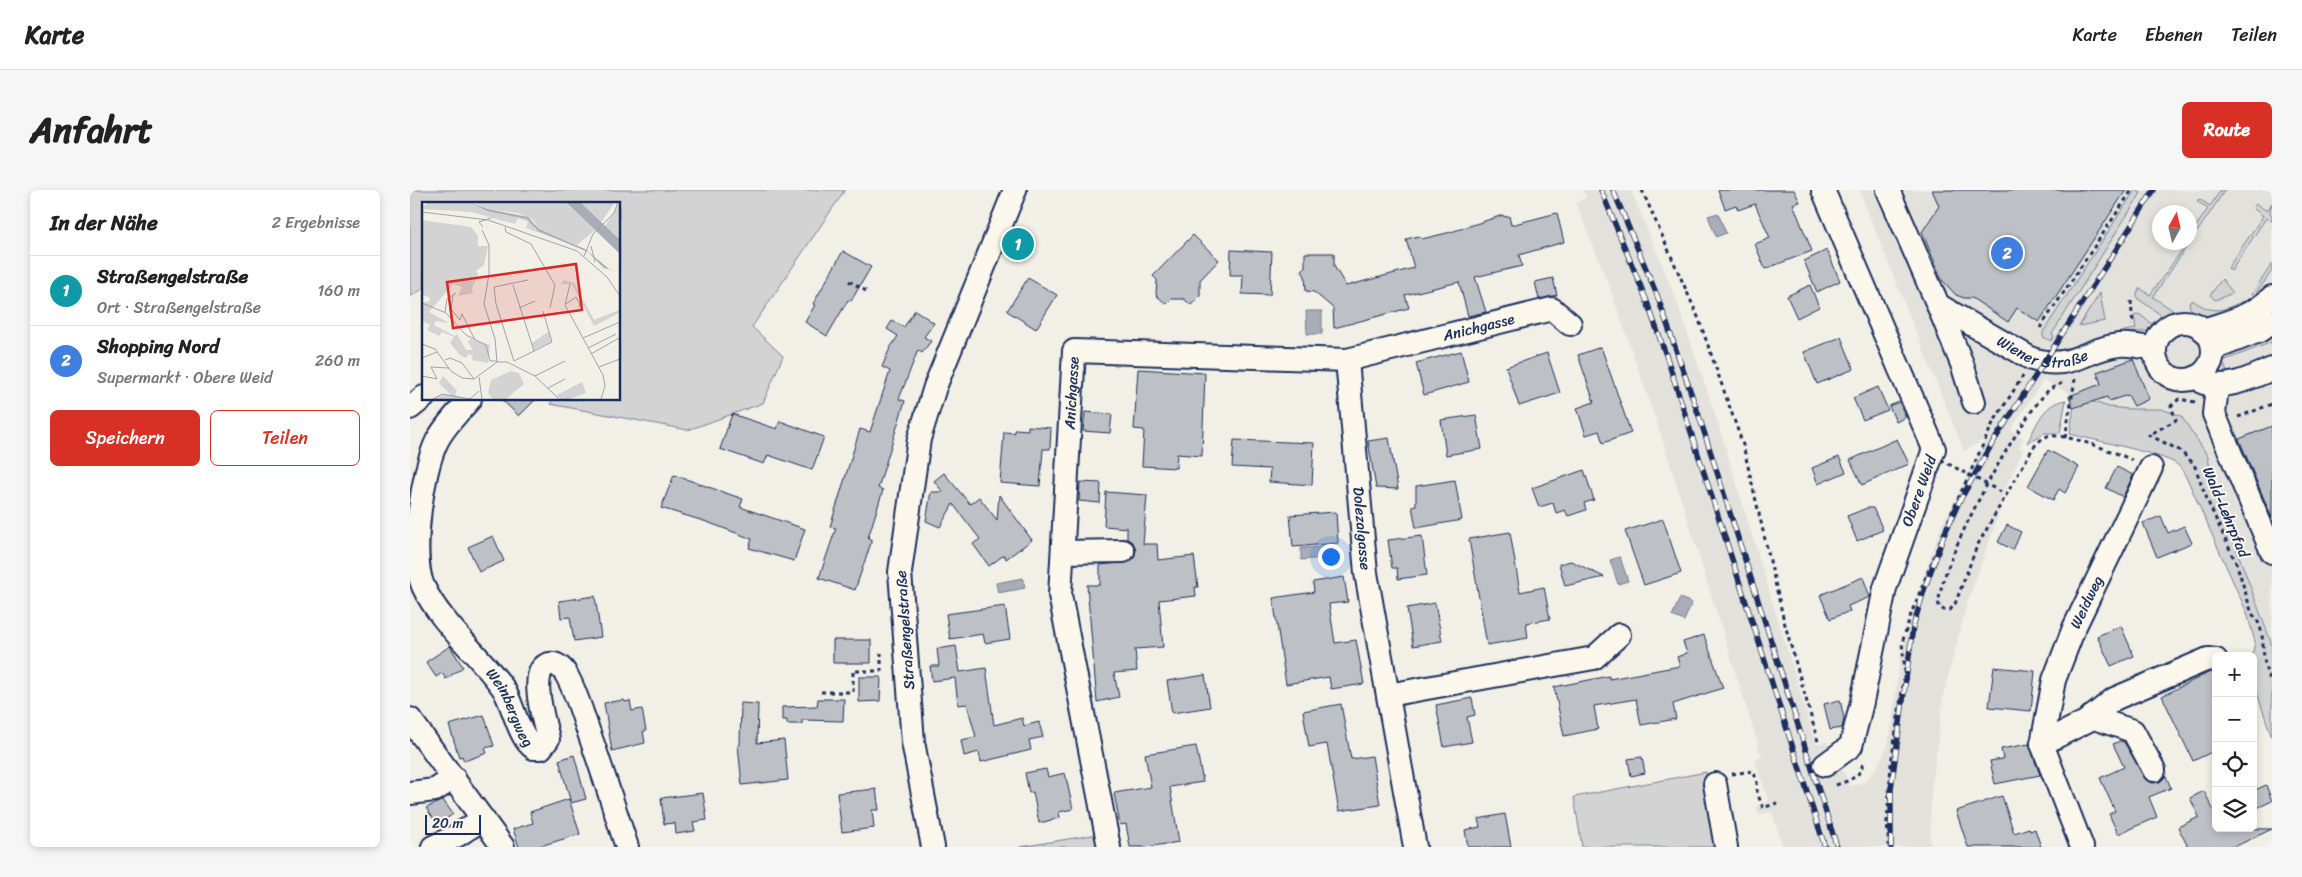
<!DOCTYPE html>
<html lang="de">
<meta charset="utf-8">
<style>
:root{--surface:#fff;--page:#f6f6f6;--text:#222;--muted:#767676;--line:#e0e0e0;--accent:#d93025}
body{margin:0;font-family:Sriracha,sans-serif;background:var(--page);color:var(--text)}
.controls{position:absolute;right:15px;bottom:15px;display:grid;overflow:hidden;border-radius:8px;box-shadow:0 2px 8px #0003}
.controls button{width:45px;height:45px;display:grid;place-items:center;padding:0;border:0;border-bottom:1px solid var(--line);background:var(--surface);color:var(--text);font:25px sans-serif}
.compass{position:absolute;left:1742px;top:15px;width:45px;height:45px;border-radius:50%;background:var(--surface);box-shadow:0 2px 8px #0003;rotate:8deg}
.scale{position:absolute;left:15px;bottom:12px;width:56px;box-sizing:border-box;padding-left:5px;border:2px solid #1b2f5e;border-top:0;font-size:14px;line-height:18px;white-space:nowrap;color:#1b2f5e;-webkit-text-stroke:4px #fbf7ec;paint-order:stroke}
.you{position:absolute;left:920px;top:366px;width:18px;height:18px;margin:-12px;border:4px solid #fff;border-radius:50%;background:#1a73e8;box-shadow:0 0 0 8px #1a73e833}
.badge{display:grid;place-items:center;width:32px;height:32px;border-radius:50%;background:var(--accent);color:#fff;font-size:16px;font-weight:700}
.pin{position:absolute;translate:-50% -50%;border:2px solid #fff;box-shadow:0 1px 5px #0006}
.list{margin:0;padding:0;list-style:none}
h2{display:flex;justify-content:space-between;align-items:center;height:65px;margin:0;padding:0 20px;font-size:21px}
h2 small{font-size:16px;font-weight:400;color:var(--muted)}
.list li{display:grid;grid-template-columns:32px 1fr auto;gap:15px;align-items:center;box-sizing:border-box;height:70px;padding:0 20px;border-top:1px solid var(--line)}
.list b{display:block;font-size:19px;white-space:nowrap}
.list p{margin:0;font-size:16px;white-space:nowrap;color:var(--muted)}
.list em{font-size:16px;font-style:normal;color:var(--muted)}
.actions{display:flex;gap:10px;padding:15px 20px}
.actions a{flex:1;padding:11px 0;border:1px solid var(--accent);border-radius:8px;text-align:center;font-size:18px;color:var(--accent)}
.actions .main{background:var(--accent);color:#fff}
.icon{flex:none;width:28px;height:28px;fill:none;stroke:currentColor;stroke-width:2;stroke-linecap:round;stroke-linejoin:round}
.map{position:relative;flex:none;width:1862px;height:657px;overflow:hidden;border-radius:8px}
header{display:flex;align-items:center;gap:30px;box-sizing:border-box;height:70px;padding:0 25px;background:var(--surface);border-bottom:1px solid var(--line)}
header strong{font-size:24px}
nav{display:flex;gap:28px;margin-inline-start:auto;font-size:18px}
.intro{display:flex;align-items:center;justify-content:space-between;box-sizing:border-box;height:120px;padding:0 30px}
h1{margin:0;font-size:35px}
.button{padding:12px 22px;border-radius:8px;background:var(--accent);color:#fff;font-size:18px;font-weight:700}
main{display:flex;gap:30px;padding:0 30px}
aside{flex:1;background:var(--surface);border-radius:8px;box-shadow:0 2px 8px #0003}
.map>svg:first-child{display:block}
.built{fill:#e2e1dc;fill-rule:evenodd}
.green{fill:#d2d3d2;stroke:#768198}
.water{fill:#a9adb7;stroke:#707b93}
.building{fill:#bdc0c4;stroke:#1b2f5e}
.lines{fill:none;stroke-linecap:round;stroke-linejoin:round}
.minor-casing{stroke:#1b2f5e;stroke-width:26}
.path{stroke:#1b2f5e;stroke-width:3;stroke-dasharray:4 4;stroke-linecap:butt}
.minor{stroke:#fbf7ec;stroke-width:22}
.rail-casing{stroke:#1b2f5e;stroke-width:5.5}
.rail{stroke:#fbf7ec;stroke-width:4;stroke-dasharray:11;stroke-linecap:butt}
.path-bridge{stroke:#1b2f5e;stroke-width:3;stroke-dasharray:4 4;stroke-linecap:butt}
.labels{text-anchor:middle;stroke-width:4;stroke-linejoin:round;paint-order:stroke}
.street-label{font-size:15px;fill:#1b2f5e;stroke:#fbf7ec}
.inset-road{fill:none;stroke:#9ca2b0;stroke-width:1}
.view{fill:#d62828;fill-opacity:0.15;stroke:#d62828;stroke-width:2.5}
.inset-edge{fill:none;stroke:#1b2f5e;stroke-width:2.5}
</style>
<header>
<strong>Karte</strong>
<nav><a>Karte</a><a>Ebenen</a><a>Teilen</a></nav>
</header>
<div class="intro"><h1>Anfahrt</h1><a class="button">Route</a></div>
<main>
<aside>
<h2>In der Nähe<small>2 Ergebnisse</small></h2>
<ul class="list">
<li><span class="badge" style="background:#0f9aa8">1</span><div><b>Straßengelstraße</b><p>Ort · Straßengelstraße</p></div><em>160 m</em></li>
<li><span class="badge" style="background:#3f7fe0">2</span><div><b>Shopping Nord</b><p>Supermarkt · Obere Weid</p></div><em>260 m</em></li>
</ul>
<div class="actions"><a class="main">Speichern</a><a>Teilen</a></div>
</aside>
<div class="map">
<svg width="1862" height="657" viewBox="0 0 1862 657">
<rect width="100%" height="100%" fill="#f2efe6"/>
<filter id="ink" filterUnits="userSpaceOnUse"><feTurbulence type="fractalNoise" baseFrequency=".02" numOctaves="2"/><feDisplacementMap in="SourceGraphic" scale="10" xChannelSelector="R" yChannelSelector="G"/><feConvolveMatrix kernelMatrix="1 2 1 2 8 2 1 2 1" color-interpolation-filters="sRGB"/></filter>
<g filter="url(#ink)">
<path class="built" d="M1173,0H1221L1266,109L1307,230L1406,554L1417,552L1422,568L1436,586L1441,596L1455,592L1467,577L1477,557L1482,534L1489,475L1506,408L1532,335L1576,249L1554,261L1449,0H1862V455L1792,269L1633,190L1601,240L1613,248L1609,257L1613,260L1593,303L1587,329L1556,417L1534,502L1521,603L1520,657H1373L1362,622L1349,625L1346,616L1359,612L1345,570L1352,567L1251,245L1199,95L1166,13L1176,7ZM1750,22H1780V52H1750Z"/>
<path class="green" d="M0,0H435L342,137L373,166L353,213L278,240L140,214L143,209H209V14H14V98L0,107Z
M1725,0L1731,3L1642,144L1644,146L1641,151L1633,147V142Z
M1811,0H1815L1787,42L1784,39L1798,19L1787,11L1789,9L1800,16Z
M1862,13L1860,23L1862,25V31L1856,28L1821,81L1818,78L1853,26L1843,18L1846,14L1857,21Z
M1780,52L1743,107L1764,121V123L1755,128L1727,108V103L1730,98L1740,105L1777,53Z
M1862,74V81L1844,106L1842,104Z
M1812,89L1823,103L1805,110L1800,105Z
M1690,103L1695,131L1669,136Z
M1782,110C1803,124 1810,122 1833,111L1837,116C1820,121 1783,140 1779,113Z
M1729,124L1742,134L1740,141L1715,143L1714,141L1726,139L1724,126Z
M1862,145V152L1813,171L1818,185L1816,187L1805,178C1818,159 1843,157 1862,145Z
M1665,206L1699,217L1718,219H1751L1771,226L1798,266L1802,293L1862,455V548L1843,491L1842,466L1845,452L1837,423L1779,293C1776,288 1773,280 1769,276C1760,265 1678,249 1660,244Z
M1656,210L1650,243H1634L1617,253C1627,235 1633,213 1656,210Z
M1296,582L1309,657H1172L1164,607Z
M688,644L690,657H610Z"/>
<path class="water" d="M1308,23L1316,43L1306,47L1298,26Z
M896,121H912V144H897Z
M914,357L915,368L891,370V358Z
M1210,367L1218,391L1208,394L1200,370Z
M613,388L615,398L588,403L586,393Z
M1270,408L1282,413L1274,431L1262,426Z"/>
<path class="building" d="M1308,0H1384L1390,12L1383,14L1402,61L1355,79L1345,54L1360,48L1345,14L1328,20L1326,15L1315,19Z
M1522,0H1716L1629,132L1607,118L1598,132L1562,108H1554L1546,105L1532,90L1512,42L1529,16Z
M1147,23L1154,52L1109,65L1112,76L1065,87L1076,122L1058,126L1049,92L995,105L999,118L924,138L923,118L904,102L896,101L895,86L892,81L895,76V63H924V76L936,96L1004,78L996,49L1009,46L1012,49L1041,42L1093,25L1094,27L1099,26L1101,35Z
M783,45L809,70L790,90V106L781,115L774,109H761L756,114L746,105L747,90L743,86Z
M821,60L862,62L860,105L832,104L833,85H820Z
M1417,60L1430,91L1407,102L1394,71Z
M433,61L461,77L441,111L438,110L417,146L395,132L405,115L403,114Z
M618,88L647,105L626,139L597,121Z
M1143,88L1147,105L1129,109L1125,92Z
M1400,95L1409,117L1387,128L1377,106Z
M505,120L524,133L514,147L521,151L512,163L508,160L489,209L495,211L468,298L473,300L458,348L462,350L445,400L409,388L426,338L420,337L450,239L460,242L480,181L472,177L480,158L488,146L477,139L482,131L494,137Z
M1431,147L1444,179L1407,194L1394,162Z
M1191,157L1221,243L1193,253L1189,241L1176,245L1167,218L1184,212L1168,165Z
M1051,161L1059,192L1014,205L1006,173Z
M1137,163L1150,203L1109,216L1096,177Z
M1723,169L1739,209L1724,216L1718,205L1699,211L1697,207L1663,218L1659,206L1691,194L1687,182Z
M728,179L795,183L792,266L767,264L766,278L732,276L734,240L724,239Z
M1468,197L1478,220L1453,230L1443,208Z
M91,209H126L109,226Z
M1489,212L1496,227L1486,232L1479,216Z
M675,222L702,224L700,243L673,241Z
M322,224L367,239L370,231L414,247L402,280L358,265L354,274L310,259Z
M1066,225L1072,259L1036,265L1031,230Z
M618,236L641,238L640,259H633L630,296L590,293L594,242L604,243L605,239L618,240Z
M1862,236V328L1829,249Z
M979,248L988,299L966,298L958,251Z
M1487,249L1499,274L1452,295L1440,270Z
M824,250L904,253L902,295L859,292L860,279L822,277Z
M1638,260L1669,277L1655,303L1649,299L1643,310L1618,296Z
M1429,267L1436,282L1408,294L1402,278Z
M1707,277L1723,285L1713,307L1696,298Z
M1174,280L1184,310L1174,313L1176,320L1158,326L1155,320L1146,323L1143,313L1129,317L1122,298Z
M534,283L560,314L569,307L587,330L589,305L622,350L596,369L594,365L579,376L563,354L570,349L543,314L530,337L516,331L521,302H533L524,291Z
M264,285L333,309L330,317L395,339L384,371L339,358L342,349L297,332L251,318Z
M1045,290L1052,330L1006,338L1002,316L1006,315V296Z
M670,292L691,293L690,313L669,311Z
M696,302L737,305L733,354H747L748,370L784,366L788,397H785L786,406L749,410L753,457L725,459L727,481L704,483L709,507L687,512L677,395H690V375L719,372L724,368L726,361L724,354L717,349V338L694,336Z
M1457,318H1463L1473,340L1447,351L1437,326Z
M926,322L928,353L883,357L880,325Z
M1751,326L1758,343L1774,336L1782,353L1747,367L1733,333Z
M1253,329L1271,383L1234,395L1215,341Z
M1597,335L1611,342L1603,360L1588,352Z
M1100,342L1110,402L1134,397L1140,429L1116,433L1118,448L1077,455L1059,349Z
M83,346L94,371L69,382L58,357Z
M1012,346L1017,385L988,389L987,378H982L978,350Z
M1161,371L1194,387L1155,396L1149,374Z
M934,387L938,412L919,414L925,453L946,450L954,494L921,499L919,487L876,494L863,408L904,402L903,392Z
M1453,387L1460,407L1438,416L1440,421L1420,429L1410,405Z
M185,406L191,447L164,451L160,427L151,428L149,411Z
M1025,413L1032,451L1003,456L997,418Z
M595,416L600,449L575,453L573,444L540,449L536,424Z
M1711,436L1724,466L1701,476L1687,446Z
M1294,445L1313,498L1263,514L1266,529L1231,535L1226,509L1184,516L1188,539L1154,546L1144,497L1199,486V489L1270,476L1267,467L1277,463L1273,452Z
M423,450H461V473H423Z
M40,456L53,477L36,489L32,483L26,487L16,472Z
M546,456L550,482L576,478L584,535L612,528L614,536L629,532L633,547L619,550L621,560L571,572L569,562L554,566L551,550L566,547L557,514L548,515L545,488L522,491L520,476H529L527,459Z
M1584,477L1625,481L1621,521L1579,517Z
M1800,482L1806,483V560L1783,571L1752,506Z
M795,485L800,517L762,523L757,491Z
M449,487H471L470,511L449,512Z
M1062,508L1065,525L1057,527L1062,552L1034,557L1026,515Z
M408,509H434L433,531L392,530V534H377V530H372V517L407,516Z
M214,510L215,512L220,511L222,521L232,519L236,541H233L235,553L202,561L194,513Z
M1430,510L1434,528L1432,538L1420,540L1414,514Z
M331,513L348,514L347,553L374,550L378,590L332,595L328,555H330Z
M931,514L941,569L962,566L970,615L929,621L917,554L899,557L893,521Z
M74,525L84,556L75,558L77,563L54,571L52,566L49,567L39,535Z
M1710,551L1714,552L1737,591L1743,593L1750,592L1756,586L1761,598L1739,607L1747,627L1708,644L1699,624L1705,621L1690,588L1714,577L1703,554Z
M1619,554L1630,585L1585,594L1580,571L1593,569L1591,559Z
M786,556L793,592L760,597L769,652L736,657H720L716,634L710,635L704,603L741,597L735,564Z
M164,565L176,609L161,613L149,570Z
M1232,567L1235,583L1221,586L1218,569Z
M636,579L638,587L655,583L663,619L649,622L650,628L629,633L623,602L619,603L615,583Z
M1856,595L1862,611L1843,620V601Z
M466,599L469,620H462L464,638L432,642L427,603Z
M1794,601L1806,625V638L1862,639L1824,657H1778L1768,637L1789,627L1780,608Z
M293,603L297,630L283,632L285,641L266,644L265,633L254,634L251,608Z
M1592,606L1604,643L1619,638L1620,641L1625,639L1631,657H1558L1546,621Z
M159,609L170,644L127,657H109L103,639L123,633L120,622Z
M33,610L43,624L28,635L16,618Z
M1095,624L1101,657H1058L1055,640L1070,637L1068,629Z"/>
<g class="lines">
<g class="minor-casing">
<g id="minor">
<path d="M1413,0L1524,259L1475,398L1452,512L1441,556L1415,575"/>
<path d="M1478,0L1528,115"/>
<circle cx="1774" cy="161" r="29"/>
<path d="M1793,140C1818,132 1843,126 1862,107"/>
<path d="M1803,159L1849,141L1862,132"/>
<path id="s1" d="M937,170L956,383L1005,657"/>
<path d="M1794,193C1818,200 1840,188 1862,179"/>
<path d="M1807,197L1804,224L1862,362"/>
<path id="s2" d="M60,209C49,222 35,235 27,251C12,281 0,365 13,396C30,433 69,464 93,498C103,513 109,549 124,558H131L138,549C135,534 117,480 139,474C147,472 154,480 157,486C166,502 172,523 178,540C192,579 204,618 217,657"/>
<path id="s3" d="M1564,212L1552,174L1528,115L1622,169C1663,181 1674,159 1709,155C1720,154 1734,157 1744,159"/>
<path d="M0,218L14,207"/>
<path d="M653,362L713,361"/>
<path d="M978,505L1184,468L1209,445"/>
<path d="M1681,527L1723,541L1744,580"/>
<path d="M0,529L93,657"/>
<path d="M1632,554L1677,531L1704,509L1798,469L1806,470"/>
<path d="M1305,594L1316,657"/>
<path d="M0,603L25,600L44,588"/>
<path d="M23,657L48,645L73,629"/>
<path d="M523,657L503,552L490,382L509,249L525,197L605,0"/>
<path id="s4" d="M699,657L650,405L664,161L937,170L1142,119L1160,134"/>
<path id="s5" d="M1672,657L1632,554L1644,490L1664,438L1741,278"/>
</g>
</g>
<path class="path" d="M1232,0L1288,127L1333,255L1374,431L1409,555
M439,91L456,101
M1721,111L1723,135
M1630,138L1722,0
M1652,193C1648,195 1643,197 1639,200C1611,225 1524,381 1529,417L1534,420H1540L1545,414L1567,356L1623,258C1627,253 1632,248 1638,246C1656,243 1705,262 1722,270
M1785,212L1769,209L1761,216L1766,230L1739,245L1769,260L1784,274L1798,312L1827,375L1842,424C1860,440 1847,473 1862,492
M1828,227L1862,214
M1655,248L1665,189
M411,502H443V481H471V463
M1322,584L1343,581L1347,591V602L1353,618L1367,613
M1426,595C1439,590 1451,588 1453,572
M1479,657L1477,632L1481,574L1495,481L1492,453L1501,424L1541,324L1583,233L1613,186"/>
<use href="#minor" class="minor"/>
<g class="rail-casing">
<path id="rail" d="M1191,0L1236,109L1257,168L1415,657
M1203,0L1247,105L1289,226L1427,657
M1481,657V599L1503,437L1515,397L1534,345L1548,314L1582,254L1744,0"/>
</g>
<use href="#rail" class="rail"/>
<path class="path-bridge" d="M1531,270L1593,303"/>
</g>
</g>
<g class="labels">
<g class="street-label">
<text dy="5" stroke="none"><textPath href="#s4" startOffset="910">Anichgasse</textPath></text>
<text dy="5" stroke="none"><textPath href="#s3" startOffset="221">Wiener Straße</textPath></text>
<text dy="5" stroke="none"><textPath href="#s4" startOffset="459">Anichgasse</textPath></text>
<text transform="translate(1509 301) rotate(-70)" y="5">Obere Weid</text>
<text transform="translate(1816 322) rotate(67)" y="5">Wald-Lehrpfad</text>
<text dy="5" stroke="none"><textPath href="#s1" startOffset="169">Dolezalgasse</textPath></text>
<text dy="5" stroke="none"><textPath href="#s5" startOffset="260">Weidweg</textPath></text>
<text transform="translate(495 440) rotate(-94)" y="5">Straßengelstraße</text>
<text dy="5" stroke="none"><textPath href="#s2" startOffset="352">Weinbergweg</textPath></text>
</g>
</g>
<g transform="translate(12 12)">
<rect width="198" height="198" fill="#f2efe6"/>
<path d="M6,0H47L65,9L95,13L110,20L113,27L154,44L104,26L106,20L96,16L93,22L49,10L0,7ZM51,0H144L173,28L155,43L117,27L111,18L96,11L66,7ZM158,0H193L179,20ZM197,2V37L183,24ZM0,18L49,25L56,34V44H66L62,63L54,69L56,73L50,86L51,91L36,94L40,85L31,82L7,110L27,121L14,119L12,123L33,134L35,132L44,148H51L46,140L48,137L68,143L66,161L50,158L51,154L46,152L44,156L38,153L28,141L32,135L20,130L17,134L5,128L8,123L0,119V101L8,99L7,95L0,93ZM142,78L152,81L172,118L197,108V111L172,124L150,82H139ZM127,129L129,140L112,148L110,141ZM89,169L97,171L102,182L84,197H71L66,191L69,178ZM21,174L35,189L33,193L41,197H11L19,193H29L17,181ZM160,180L164,191L148,197H138L135,193Z" fill="#d2d3d2"/>
<path d="M47,0L66,7L106,15L117,27L163,47L187,67L197,70L182,66L166,50L116,29L105,17L65,9ZM144,0H158L197,37V51Z" fill="#a9adb7"/>
<path class="inset-road" d="M0,10L66,18L155,49L185,75L198,94M61,25L57,20L69,16M83,25L84,30L109,42L133,83L128,106M60,28L67,43V72L62,102L73,137L75,160M169,44L173,60M162,54L171,32L192,11L196,0M148,82L143,103L181,173L183,184L179,197M91,83L112,149M31,93L29,107L38,118L40,112L53,138M0,101L24,111L44,133L64,143L68,159H75M144,102L154,95L158,103L156,105M97,106L113,99M23,110L25,97L34,91M161,136L198,120M0,142L13,147L29,169L40,176L52,177L75,160H85L113,174L137,197M166,146L194,132M169,152L197,136M0,156L15,150M23,158L28,156L40,161L52,177M92,159L74,102L72,85L106,78M92,159L130,140L121,109M177,165L198,157M0,174L15,177L9,165L27,166M113,174L143,159M57,175L60,197M126,186L143,177M11,197L20,192L48,197L57,189"/>
<path class="view" d="M154,62L160,108L31,126L25,80Z"/>
<rect width="198" height="198" class="inset-edge"/>
</g>
</svg>
<div class="controls">
<button>+</button>
<button>−</button>
<button><svg class="icon" aria-label="locate" viewBox="0 0 24 24"><circle cx="12" cy="12" r="6"/><path d="M12 2v4M12 18v4M2 12h4M18 12h4"/></svg></button>
<button><svg class="icon" aria-label="layers" viewBox="0 0 24 24"><path d="M12 4l9 5-9 5-9-5zM3 14l9 5 9-5"/></svg></button>
</div>
<svg class="compass" viewBox="-18 -18 36 36"><path d="M0-13l5 13h-10z" fill="#e53935"/><path d="M0 13l5-13h-10z" fill="#767676"/></svg>
<div class="scale">20 m</div>
<div class="you"></div>
<div class="pin badge" style="left:608px;top:54px;background:#0f9aa8">1</div>
<div class="pin badge" style="left:1597px;top:63px;background:#3f7fe0">2</div>
</div>
</main>
